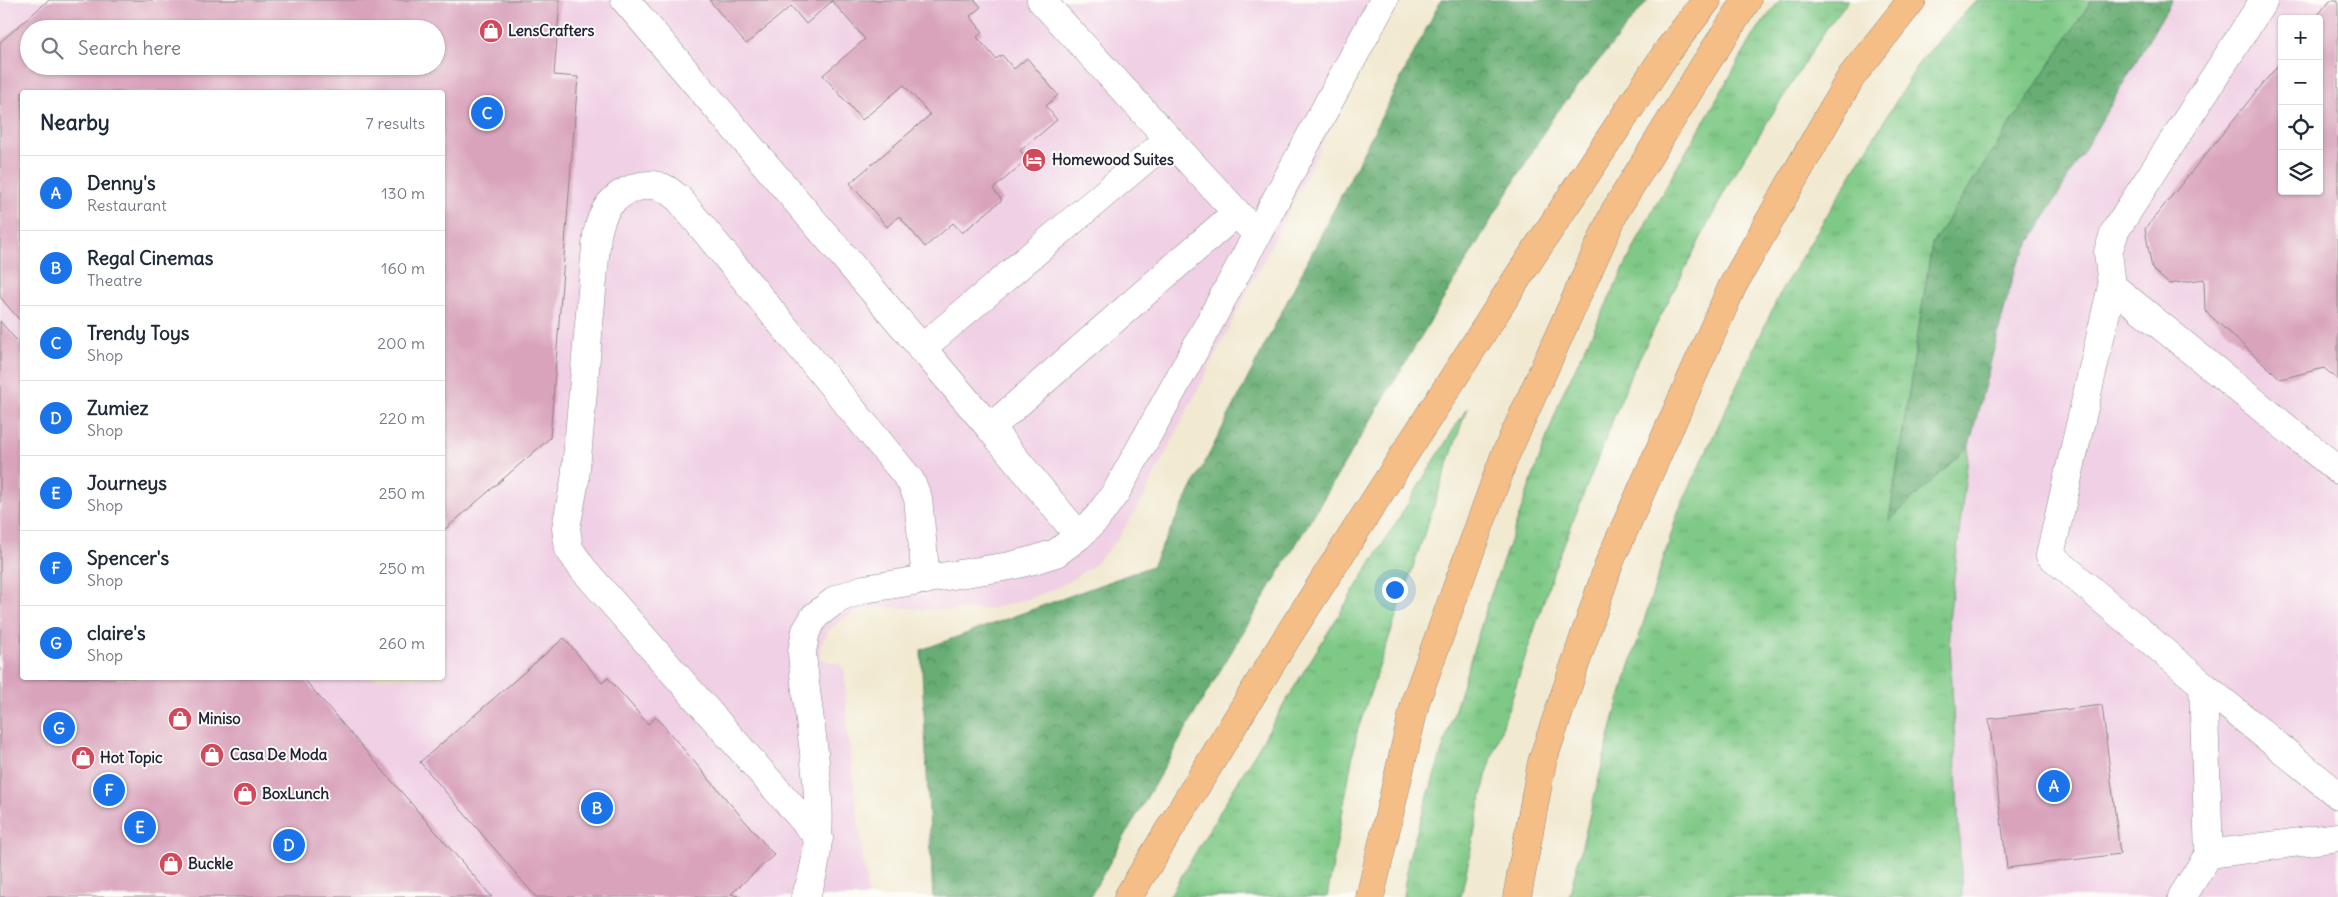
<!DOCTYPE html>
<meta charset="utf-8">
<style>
:root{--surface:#fff;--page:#f2f2f3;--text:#1f2937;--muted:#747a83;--line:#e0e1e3;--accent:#1a73e8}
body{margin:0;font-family:Delius,sans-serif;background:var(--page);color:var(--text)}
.controls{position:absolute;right:15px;top:15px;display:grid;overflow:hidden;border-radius:5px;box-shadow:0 1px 4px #0004}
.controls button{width:45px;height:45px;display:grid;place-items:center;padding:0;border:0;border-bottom:1px solid var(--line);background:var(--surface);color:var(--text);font:25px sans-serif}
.you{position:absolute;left:1394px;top:589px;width:18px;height:18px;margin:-12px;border:4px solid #fff;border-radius:50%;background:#1a73e8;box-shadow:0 0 0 8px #1a73e833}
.badge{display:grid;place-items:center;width:32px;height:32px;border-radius:50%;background:var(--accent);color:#fff;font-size:16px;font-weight:700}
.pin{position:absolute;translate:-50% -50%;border:2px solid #fff;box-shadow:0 1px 5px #0006}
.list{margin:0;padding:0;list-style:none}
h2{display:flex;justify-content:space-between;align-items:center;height:65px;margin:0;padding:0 20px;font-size:21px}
h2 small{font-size:16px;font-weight:400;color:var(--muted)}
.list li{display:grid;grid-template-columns:32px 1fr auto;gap:15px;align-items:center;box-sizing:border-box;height:75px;padding:0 20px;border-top:1px solid var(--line)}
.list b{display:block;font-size:19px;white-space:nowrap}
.list p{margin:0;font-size:16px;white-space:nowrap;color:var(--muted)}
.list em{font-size:16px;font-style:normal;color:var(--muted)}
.icon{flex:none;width:28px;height:28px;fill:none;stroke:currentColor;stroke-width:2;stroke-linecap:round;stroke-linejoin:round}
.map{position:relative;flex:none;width:2338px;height:897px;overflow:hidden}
.search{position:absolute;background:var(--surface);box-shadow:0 1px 4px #0004;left:20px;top:20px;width:425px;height:55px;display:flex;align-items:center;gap:12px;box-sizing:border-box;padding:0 18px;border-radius:28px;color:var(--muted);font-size:19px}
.panel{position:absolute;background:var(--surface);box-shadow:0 1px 4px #0004;left:20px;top:90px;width:425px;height:590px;border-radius:5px}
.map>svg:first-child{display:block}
.built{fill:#f0d0e5;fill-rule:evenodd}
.grass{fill:url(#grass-tufts);stroke:#507660}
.forest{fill:url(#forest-crowns);stroke:#446857}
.building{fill:#d9a3bc;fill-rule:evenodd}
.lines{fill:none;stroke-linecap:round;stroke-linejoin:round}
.minor-casing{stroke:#8a8686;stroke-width:29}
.highway-casing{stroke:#8a8686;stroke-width:29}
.minor{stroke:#fff;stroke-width:28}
.highway{stroke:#f6be87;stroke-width:28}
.labels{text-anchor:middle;stroke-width:4;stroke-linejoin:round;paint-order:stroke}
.poi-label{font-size:15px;font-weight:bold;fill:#22223b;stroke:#fdfcf7;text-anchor:start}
</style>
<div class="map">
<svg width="2338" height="897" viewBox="0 0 2338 897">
<defs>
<pattern id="grass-tufts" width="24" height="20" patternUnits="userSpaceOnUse" patternTransform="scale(1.25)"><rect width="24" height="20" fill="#7fc986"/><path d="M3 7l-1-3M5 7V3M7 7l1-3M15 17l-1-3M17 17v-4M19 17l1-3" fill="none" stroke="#6dac75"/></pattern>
<pattern id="forest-crowns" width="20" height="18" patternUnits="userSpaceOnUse" patternTransform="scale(1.25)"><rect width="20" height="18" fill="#67ad73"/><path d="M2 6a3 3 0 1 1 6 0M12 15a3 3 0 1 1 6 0" fill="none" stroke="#548c60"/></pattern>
</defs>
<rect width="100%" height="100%" fill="#fdfcf7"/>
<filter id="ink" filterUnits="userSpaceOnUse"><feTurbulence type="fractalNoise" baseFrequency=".02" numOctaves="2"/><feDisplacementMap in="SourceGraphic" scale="10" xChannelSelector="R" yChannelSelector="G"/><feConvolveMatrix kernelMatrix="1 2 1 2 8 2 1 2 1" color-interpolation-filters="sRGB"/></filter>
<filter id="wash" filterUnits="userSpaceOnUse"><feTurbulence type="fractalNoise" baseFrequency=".0096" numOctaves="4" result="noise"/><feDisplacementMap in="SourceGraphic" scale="20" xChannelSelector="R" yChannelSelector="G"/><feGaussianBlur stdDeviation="1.12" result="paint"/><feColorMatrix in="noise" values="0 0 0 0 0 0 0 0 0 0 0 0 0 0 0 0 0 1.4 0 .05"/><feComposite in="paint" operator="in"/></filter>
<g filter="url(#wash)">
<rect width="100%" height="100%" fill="#f1e9d0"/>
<path class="built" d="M0,0H1395L1142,500L1117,540L1092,567L1057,588L1023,601L988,609L941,610L882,607L862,609L844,618L828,631L820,647L819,659L840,664L845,673L847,731L868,897H0ZM29,29H436V66H29ZM22,92H442V678H22Z
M2172,0H2338V897H1962L1949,621L1969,446L2015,268ZM2282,19H2319V191H2282Z"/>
<path class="grass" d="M1780,0H1849L1828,26L1730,181L1631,374L1555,567L1486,776L1461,897H1403L1408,860L1489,600L1562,395L1654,207L1757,30Z
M1977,0H2092L1932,244L1889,520L1969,446L1949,621L1962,897H1569L1615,714L1678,512L1781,291L1921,60Z
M1467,408L1357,732L1327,897H1169L1304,671Z"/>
<path class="forest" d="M1441,0H1648L1553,117L1206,694L1090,897H933L921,650L1152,566Z
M2092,0H2172L2015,268L1969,446L1889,521L1932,244Z"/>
<g id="blocks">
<path class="building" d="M49,0H560L554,75L578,77L550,438L442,532V92H22V323L0,297V42ZM29,29H436V66H29Z
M709,0H975L981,7L970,16L983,32L977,37L996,59L1002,55L1014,69L1027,58L1058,95L1046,106L1057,120L1020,151L1028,159L993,189L1002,200L962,233L953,223L925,247L899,216L887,227L850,183L930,115L904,85L862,120L823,75L865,39L832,1L806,24L791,6L746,44Z
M2330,0H2338V380L2324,368L2281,379L2205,311L2204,279L2169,284L2152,269L2145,229L2282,60V191H2319V19H2315Z
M0,321L22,347V678H303L492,897H0Z
M564,638L602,683L608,678L648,724L656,717L774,855L731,894L741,897H536L420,762Z
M2102,705L2120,854L2007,868L1989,719Z"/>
</g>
</g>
<g filter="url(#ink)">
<use href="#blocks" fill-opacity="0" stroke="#8a8686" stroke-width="1"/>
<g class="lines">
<g class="minor-casing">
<path id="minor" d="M625,0L990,428
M1041,0L1249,226
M2112,286L2108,252L2115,231L2264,0
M921,349L1169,139
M1079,536L990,428L1236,213
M2203,685L2050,555L2112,286L2338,470
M819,838L583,569L569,549L566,528L575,480L597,235C599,225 602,214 609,205C621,190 648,179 666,189C671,192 675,196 679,199L910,480L918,498L926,580
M2209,854L2203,685L2338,795
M805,897C835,829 807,726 802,652L806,631L815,616L837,599L864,589L1010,566L1034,560L1056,553L1079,536L1097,518L1116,492L1181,375L1384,0
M2182,897L2209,854L2338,837"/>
</g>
<g class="highway-casing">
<path id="highway" d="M1128,897L1286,639L1518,277L1669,49L1707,0
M1370,897L1416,700L1504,458L1615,211L1704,66L1747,0
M1517,897L1542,762L1610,561L1733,285L1851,77L1912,0"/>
</g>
<use href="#minor" class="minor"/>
<use href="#highway" class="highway"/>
</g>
</g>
<defs>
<g id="shop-disc" transform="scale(1.25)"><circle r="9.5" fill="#d1495b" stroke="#fdfcf7"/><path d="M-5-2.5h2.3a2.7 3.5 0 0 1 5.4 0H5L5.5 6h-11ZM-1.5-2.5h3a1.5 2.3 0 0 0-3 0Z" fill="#fff"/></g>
<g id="hotel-disc" transform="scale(1.25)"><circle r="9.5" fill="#d1495b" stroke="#fdfcf7"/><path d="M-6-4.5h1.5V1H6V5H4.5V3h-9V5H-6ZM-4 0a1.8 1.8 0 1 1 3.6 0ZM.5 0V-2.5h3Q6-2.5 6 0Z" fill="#fff"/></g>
</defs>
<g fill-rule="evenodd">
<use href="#shop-disc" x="491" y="31"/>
<use href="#hotel-disc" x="1034" y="160"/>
<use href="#shop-disc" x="180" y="719"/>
<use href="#shop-disc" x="212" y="755"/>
<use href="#shop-disc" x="83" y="758"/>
<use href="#shop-disc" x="245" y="794"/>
<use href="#shop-disc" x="171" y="864"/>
</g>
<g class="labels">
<g class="poi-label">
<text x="508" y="36">LensCrafters</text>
<text x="1052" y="165">Homewood Suites</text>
<text x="198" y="724">Miniso</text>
<text x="230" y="760">Casa De Moda</text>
<text x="100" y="763">Hot Topic</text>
<text x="262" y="799">BoxLunch</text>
<text x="188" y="869">Buckle</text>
</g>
</g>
</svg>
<div class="controls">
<button>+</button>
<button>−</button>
<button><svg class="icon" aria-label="locate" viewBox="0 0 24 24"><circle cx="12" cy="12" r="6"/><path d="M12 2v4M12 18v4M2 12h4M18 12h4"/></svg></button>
<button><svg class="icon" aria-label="layers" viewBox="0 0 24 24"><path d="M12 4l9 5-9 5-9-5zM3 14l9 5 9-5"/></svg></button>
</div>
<div class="you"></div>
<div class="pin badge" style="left:2054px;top:786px">A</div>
<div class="pin badge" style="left:597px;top:808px">B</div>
<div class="pin badge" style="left:487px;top:113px">C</div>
<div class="pin badge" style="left:289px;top:845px">D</div>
<div class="pin badge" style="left:140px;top:827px">E</div>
<div class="pin badge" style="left:109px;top:790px">F</div>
<div class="pin badge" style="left:59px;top:728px">G</div>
<div class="search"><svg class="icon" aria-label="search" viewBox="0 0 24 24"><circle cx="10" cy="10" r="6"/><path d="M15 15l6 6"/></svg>Search here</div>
<section class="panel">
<h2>Nearby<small>7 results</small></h2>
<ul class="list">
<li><span class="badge">A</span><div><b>Denny's</b><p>Restaurant</p></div><em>130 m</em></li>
<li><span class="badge">B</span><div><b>Regal Cinemas</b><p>Theatre</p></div><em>160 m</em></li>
<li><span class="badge">C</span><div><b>Trendy Toys</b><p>Shop</p></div><em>200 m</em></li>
<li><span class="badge">D</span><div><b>Zumiez</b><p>Shop</p></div><em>220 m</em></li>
<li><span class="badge">E</span><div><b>Journeys</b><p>Shop</p></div><em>250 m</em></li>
<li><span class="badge">F</span><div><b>Spencer's</b><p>Shop</p></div><em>250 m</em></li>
<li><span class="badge">G</span><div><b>claire's</b><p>Shop</p></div><em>260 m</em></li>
</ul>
</section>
</div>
